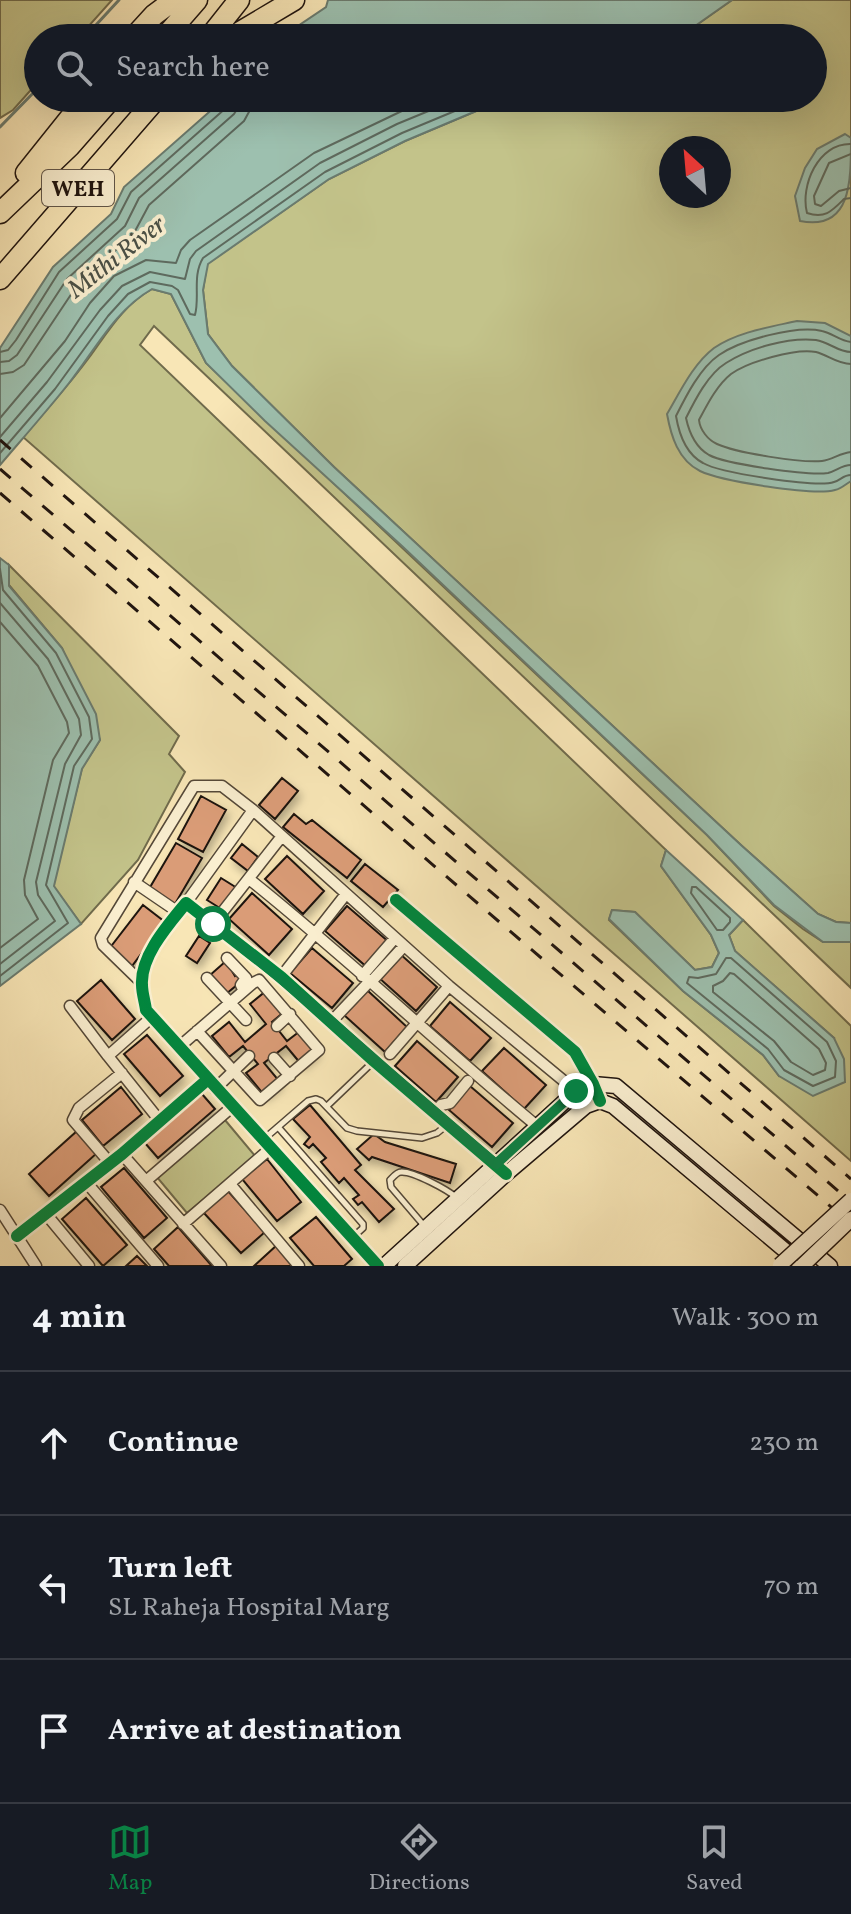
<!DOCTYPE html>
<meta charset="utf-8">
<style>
:root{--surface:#171b24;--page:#20242c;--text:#f1f3f6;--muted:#9ea1a6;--line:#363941;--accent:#0b8043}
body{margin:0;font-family:Vollkorn,serif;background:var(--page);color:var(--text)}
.compass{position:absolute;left:659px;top:136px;width:72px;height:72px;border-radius:50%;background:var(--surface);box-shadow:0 8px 32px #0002;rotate:334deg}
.stop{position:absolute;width:24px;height:24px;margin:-18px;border:6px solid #0b8043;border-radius:50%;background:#fff}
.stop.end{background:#0b8043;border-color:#fff;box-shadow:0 2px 8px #0008}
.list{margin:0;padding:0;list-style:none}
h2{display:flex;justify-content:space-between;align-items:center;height:104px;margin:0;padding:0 32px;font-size:34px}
h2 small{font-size:26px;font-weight:400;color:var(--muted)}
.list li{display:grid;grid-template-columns:52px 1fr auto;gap:24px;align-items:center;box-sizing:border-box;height:144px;padding:0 32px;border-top:2px solid var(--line)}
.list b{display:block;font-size:30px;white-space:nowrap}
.list p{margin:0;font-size:26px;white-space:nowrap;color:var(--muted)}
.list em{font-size:26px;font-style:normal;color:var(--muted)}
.icon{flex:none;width:44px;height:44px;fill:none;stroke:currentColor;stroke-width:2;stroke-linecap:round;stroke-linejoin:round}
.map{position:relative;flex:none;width:851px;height:1266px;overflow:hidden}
.search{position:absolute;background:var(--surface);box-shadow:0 8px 32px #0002;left:24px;right:24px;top:24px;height:88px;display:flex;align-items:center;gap:20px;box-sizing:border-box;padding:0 28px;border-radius:44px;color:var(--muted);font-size:30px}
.sheet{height:536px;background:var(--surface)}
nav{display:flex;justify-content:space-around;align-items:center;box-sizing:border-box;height:112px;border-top:2px solid var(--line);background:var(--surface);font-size:22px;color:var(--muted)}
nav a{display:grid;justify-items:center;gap:4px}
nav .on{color:var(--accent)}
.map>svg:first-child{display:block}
.green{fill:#c3c38a;stroke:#706b4c;stroke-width:2;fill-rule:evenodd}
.water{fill:#9dc0af;stroke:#6a7b6f;stroke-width:2}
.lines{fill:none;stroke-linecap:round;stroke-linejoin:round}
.shore{stroke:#5e6a5e;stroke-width:2}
.stream{stroke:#6a7b6f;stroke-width:3}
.building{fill:#da9c77;stroke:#1e130e;stroke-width:2;filter:url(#shadow)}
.lane-casing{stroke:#544838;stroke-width:8}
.street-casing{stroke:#544838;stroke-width:13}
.secondary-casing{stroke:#1e130e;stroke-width:17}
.highway-casing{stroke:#1e130e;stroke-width:23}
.lane{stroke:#faefd0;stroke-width:5}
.street{stroke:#faefd0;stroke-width:10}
.secondary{stroke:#faefd0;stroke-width:14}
.highway{stroke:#f8e6b6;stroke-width:20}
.rail{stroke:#1e130e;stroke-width:3;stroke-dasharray:14 14;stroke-linecap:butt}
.secondary-bridge-casing{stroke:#1e130e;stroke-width:17;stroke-linecap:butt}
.secondary-bridge{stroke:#faefd0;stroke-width:14}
.cycleway-casing{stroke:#faefd0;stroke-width:17}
.cycleway{stroke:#00873e;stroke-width:12}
.route{stroke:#0b8043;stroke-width:10}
.labels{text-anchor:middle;stroke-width:8;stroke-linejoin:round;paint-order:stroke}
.shield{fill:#faefd0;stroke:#605548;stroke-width:2}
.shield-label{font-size:22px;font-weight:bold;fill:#1e130e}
.water-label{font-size:26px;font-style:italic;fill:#4a5046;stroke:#faefd0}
</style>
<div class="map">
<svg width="851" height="1266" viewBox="0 0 851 1266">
<defs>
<filter id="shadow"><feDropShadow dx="3" dy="5.5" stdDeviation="4" flood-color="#0004"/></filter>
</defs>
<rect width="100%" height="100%" fill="#f8e6b6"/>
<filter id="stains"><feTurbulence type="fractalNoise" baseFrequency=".0025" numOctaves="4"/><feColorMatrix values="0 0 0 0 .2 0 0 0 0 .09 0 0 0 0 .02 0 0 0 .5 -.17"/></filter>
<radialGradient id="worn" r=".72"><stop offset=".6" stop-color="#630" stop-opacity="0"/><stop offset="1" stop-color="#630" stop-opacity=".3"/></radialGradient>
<path class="green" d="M0,0H112L78,38H38V82L13,110L0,118Z
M732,0H851V923L836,922L818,914L742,846L334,467L232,366L208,334L203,290L207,264L329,179L405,141L507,98H813V38H678ZM671,148H719V196H671Z
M152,289L171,294L206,363L707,835L774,906L803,929L823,942H851V988L154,326L140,345L666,850L661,866L711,935L719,953L712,967L695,970L635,912L612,910L609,920L683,991L763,1055L779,1076L834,1038L735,951L729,935L743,920L851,1026V1161L23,437C45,412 68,386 88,359C108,332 122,306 152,289Z
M9,565L179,736L169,754L185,772L138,860L81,924L53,886L82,768L100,740L62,648L9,585Z
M225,1120L256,1157L187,1213L156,1176Z"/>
<path class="water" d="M328,0H732L678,38H280L326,7Z
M225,98H507L405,141L329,179L208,264L203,290L208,334L232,366L334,467L742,846L818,914L836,922L851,923V942H823L774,905L707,835L402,546L265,421L206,363L171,294L152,289C115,310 95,350 69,383C47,411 23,438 0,465V348L53,267L111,214L124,187Z
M845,134L851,138C851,183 851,231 800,221L795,196L805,168L817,149Z
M797,321L825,323L851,336V481C846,484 841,489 835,490C813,496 721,481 700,471C678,460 671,436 667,414C680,392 693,364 714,348C737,332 770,327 797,321Z
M0,558L9,565V586L62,648L96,714L100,740L82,769L54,886L81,924L0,986Z
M666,850L743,920L729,935L735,951L834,1038L844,1059L845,1082L813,1096L779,1076L763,1055L683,991L609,919L612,910L635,912L695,970L712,967L719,953L711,935L661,866Z"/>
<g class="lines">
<path class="shore" d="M851,144C818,143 800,186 807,213C825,219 832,211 844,199L851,198
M851,154L829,163L814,196L815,204L821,206L839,191L851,188
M851,342C840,341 832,333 822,331C796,325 741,340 719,355C700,368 686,396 676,416C679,434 686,454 703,463C720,473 817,488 834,482C841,480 843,475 851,475
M0,352L8,350L16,340L59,272L117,219L131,192L227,107L229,98
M851,352C838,352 829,342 816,340C788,337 750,348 726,363C708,374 695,400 686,418C689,432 695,447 709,455C726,464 808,476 828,473C836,471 842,465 851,465
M0,362L9,361L17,355L67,279L125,226L139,198L234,114L239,106L240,98
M851,364C837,364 828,355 816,352C795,348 748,362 731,374C717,385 707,405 699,420C700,430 708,440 717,444C737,453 800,463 822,461C832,460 840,453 851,452
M0,374L13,372L24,365L76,287L134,233L149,205L244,121L250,110L252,98
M0,418L65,341L90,303L114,276L146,260L176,263L181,250L190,240L314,153L429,98
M0,437L47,382L100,310L122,286L150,272L185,279L190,259L196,251L320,163L397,124L460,98
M0,453L55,389L108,316L128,294L150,282L172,286L178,290L190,314L195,315C200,297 192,276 203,258L325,172L402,133L486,98
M0,569L3,590L56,653L89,717L92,739L74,766L46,885L68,923L0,976
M0,603L48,659L79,719L81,735L65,764L36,882L38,895L55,921L0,964
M0,622L38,666L67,722L69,733L53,760L24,880L25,895L38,919L0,948
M692,887H696L730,918V922L723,930H717L691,893Z
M726,958H731L827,1042L836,1061L835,1077L813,1086L784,1070L768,1049L687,983L689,977L698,978L716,974Z
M730,973L734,974L819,1049L826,1063L825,1070L813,1075L791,1062L774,1041L713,992V986L723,981Z"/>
<path class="stream" d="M84,38L119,0
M0,127L38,88"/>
</g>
<path class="building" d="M282,778L298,791L275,819L259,805Z
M201,796L226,810L203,852L178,839Z
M294,814L306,824L312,820L361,860L347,878L283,827Z
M176,843L202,858L175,904L149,889Z
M242,844L258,857L248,871L231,858Z
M287,856L324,891L303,914L265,879Z
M365,864L398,890L383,907L351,881Z
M221,878L237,888L223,910L207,900Z
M252,893L292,929L269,955L229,919Z
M143,905L165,922L132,966L109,949Z
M347,906L390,943L368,968L325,931Z
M199,936L210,943L197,963L186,956Z
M312,948L353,983L332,1008L290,973Z
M399,953L437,987L416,1011L378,977Z
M226,961L235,976L238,974L243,980L226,994L209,976Z
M101,980L135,1019L112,1040L77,1001Z
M367,990L407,1027L385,1052L344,1015Z
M266,991L284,1012L272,1022L287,1041L300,1031L317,1051L301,1064L286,1046L264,1063L280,1082L264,1095L246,1073L258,1064L243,1046L229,1057L212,1036L229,1022L245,1042L266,1024L250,1004Z
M450,1002L491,1038L470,1061L430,1026Z
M147,1035L183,1076L160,1096L124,1054Z
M417,1041L458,1077L436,1102L395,1066Z
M504,1048L546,1085L524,1109L482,1071Z
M470,1086L513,1123L492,1147L449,1110Z
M121,1087L142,1114L103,1146L82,1120Z
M202,1094L215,1109L158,1158L145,1143Z
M310,1105L361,1165L355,1170L394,1209L379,1222L362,1202L358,1205L353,1199L359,1195L344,1178L339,1183L321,1162L326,1158L313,1144L309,1148L304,1144L310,1137L293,1119Z
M77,1131L97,1153L49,1196L29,1174Z
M374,1134L385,1142L456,1164L450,1183L372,1157L369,1160L357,1149Z
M267,1159L301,1202L277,1221L242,1179Z
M124,1168L167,1218L144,1238L101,1187Z
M227,1190L265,1232L241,1253L203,1212Z
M86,1198L127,1245L103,1266L62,1219Z
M316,1217L352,1259L344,1266H314L290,1238Z
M178,1227L212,1266H169L154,1249Z
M277,1245L296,1266H254Z
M137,1256L147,1266H126Z"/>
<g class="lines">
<g class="lane-casing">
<path id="lane" d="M327,1106L374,1061
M278,1127L363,1224V1228L353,1237
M264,1139L308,1101L316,1099L321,1101L347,1128L357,1131L422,1138L437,1133L447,1125
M426,1228L391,1187L390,1180C393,1177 397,1172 401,1172C413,1171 448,1190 457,1198"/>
</g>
<g class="street-casing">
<path id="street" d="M249,879C348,958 440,1046 537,1126
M134,882L178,912
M396,900L575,1052L593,1084L600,1101
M186,903L253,810L449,986L576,1091
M213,924L282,836
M227,958L246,978L241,985L243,989
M362,976L395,938
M281,977L346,894
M207,978L246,1020
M142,983L103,945L101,938L194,786H222L253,810
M370,983L404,946
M70,1006L108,1056
M152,1017L108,1056L160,1121
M330,1023L369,982
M277,1026L290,1014
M179,1047L253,983L259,980L319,1050L260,1100L197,1031
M390,1054L449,986
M274,1058L290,1076
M215,1089L249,1056
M434,1113L441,1105L450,1103L468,1081
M122,1154L221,1266
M110,1163L73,1120L79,1108L122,1073
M146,1181L232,1107
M86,1182L158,1266
M230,1184L299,1266
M0,1210L36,1266
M46,1214L89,1266
M183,1224L271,1148
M17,1236L122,1154L207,1080
M378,1266L146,1010C145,1002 142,993 142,985C140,956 169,924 186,903L281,977L374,1061L499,1167"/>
</g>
<g class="secondary-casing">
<path id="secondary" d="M384,1266L576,1091L593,1084L616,1086L830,1266
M405,1266L506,1174L586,1106L600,1101L613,1106L800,1263"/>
</g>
<g class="highway-casing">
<path id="highway" d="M133,38L154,15L174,0
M164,38L197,0
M209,38L239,0
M230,38L294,0
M26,173L86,98
M0,213L70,146L112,98
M0,279L157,98"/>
</g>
<use href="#lane" class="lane"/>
<use href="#street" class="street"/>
<use href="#secondary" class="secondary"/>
<use href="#highway" class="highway"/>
<path class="rail" d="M0,440L851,1179
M0,469L851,1202
M0,493L851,1224"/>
<g class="secondary-bridge-casing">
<path id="secondary-bridge" d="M780,1265L851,1200
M802,1266L851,1219"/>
</g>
<use href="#secondary-bridge" class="secondary-bridge"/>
<g class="cycleway-casing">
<path id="cycleway" d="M396,900L575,1052L593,1084L600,1101
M17,1236L122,1154L207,1080
M378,1266L146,1010C145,1002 142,993 142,985C140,956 169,924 186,903L281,977L374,1061L506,1174"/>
</g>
<use href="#cycleway" class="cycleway"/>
</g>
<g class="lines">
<path class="route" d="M213,924C311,1000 401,1085 496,1164L576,1091"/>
</g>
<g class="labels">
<rect class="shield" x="42" y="170" width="72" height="36" rx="6"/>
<g class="shield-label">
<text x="78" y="196">WEH</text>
</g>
<g class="water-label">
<text transform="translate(116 256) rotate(-38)" y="9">Mithi River</text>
</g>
</g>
<rect width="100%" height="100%" filter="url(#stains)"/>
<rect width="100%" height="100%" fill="url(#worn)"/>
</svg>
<svg class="compass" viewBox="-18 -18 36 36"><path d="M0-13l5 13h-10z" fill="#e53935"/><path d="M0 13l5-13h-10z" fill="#9ea1a6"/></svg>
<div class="stop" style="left:213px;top:924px"></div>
<div class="stop end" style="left:576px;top:1091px"></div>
<div class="search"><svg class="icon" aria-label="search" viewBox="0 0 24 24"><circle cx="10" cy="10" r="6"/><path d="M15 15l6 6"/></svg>Search here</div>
</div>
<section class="sheet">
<h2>4 min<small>Walk · 300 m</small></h2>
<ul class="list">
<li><svg class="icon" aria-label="ahead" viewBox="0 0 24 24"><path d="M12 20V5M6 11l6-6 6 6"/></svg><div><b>Continue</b></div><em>230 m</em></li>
<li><svg class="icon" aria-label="left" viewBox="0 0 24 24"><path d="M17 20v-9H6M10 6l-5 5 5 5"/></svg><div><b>Turn left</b><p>SL Raheja Hospital Marg</p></div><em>70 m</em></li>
<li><svg class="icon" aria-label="arrive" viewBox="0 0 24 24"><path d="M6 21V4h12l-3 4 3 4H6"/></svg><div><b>Arrive at destination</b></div></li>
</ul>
</section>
<nav>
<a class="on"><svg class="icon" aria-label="map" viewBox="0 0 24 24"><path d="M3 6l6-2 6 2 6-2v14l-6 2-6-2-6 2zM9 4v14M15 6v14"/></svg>Map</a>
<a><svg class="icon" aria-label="directions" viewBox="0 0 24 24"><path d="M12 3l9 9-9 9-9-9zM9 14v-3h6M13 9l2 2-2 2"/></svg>Directions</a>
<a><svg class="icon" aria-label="saved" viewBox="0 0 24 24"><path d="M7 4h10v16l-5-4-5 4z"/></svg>Saved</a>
</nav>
